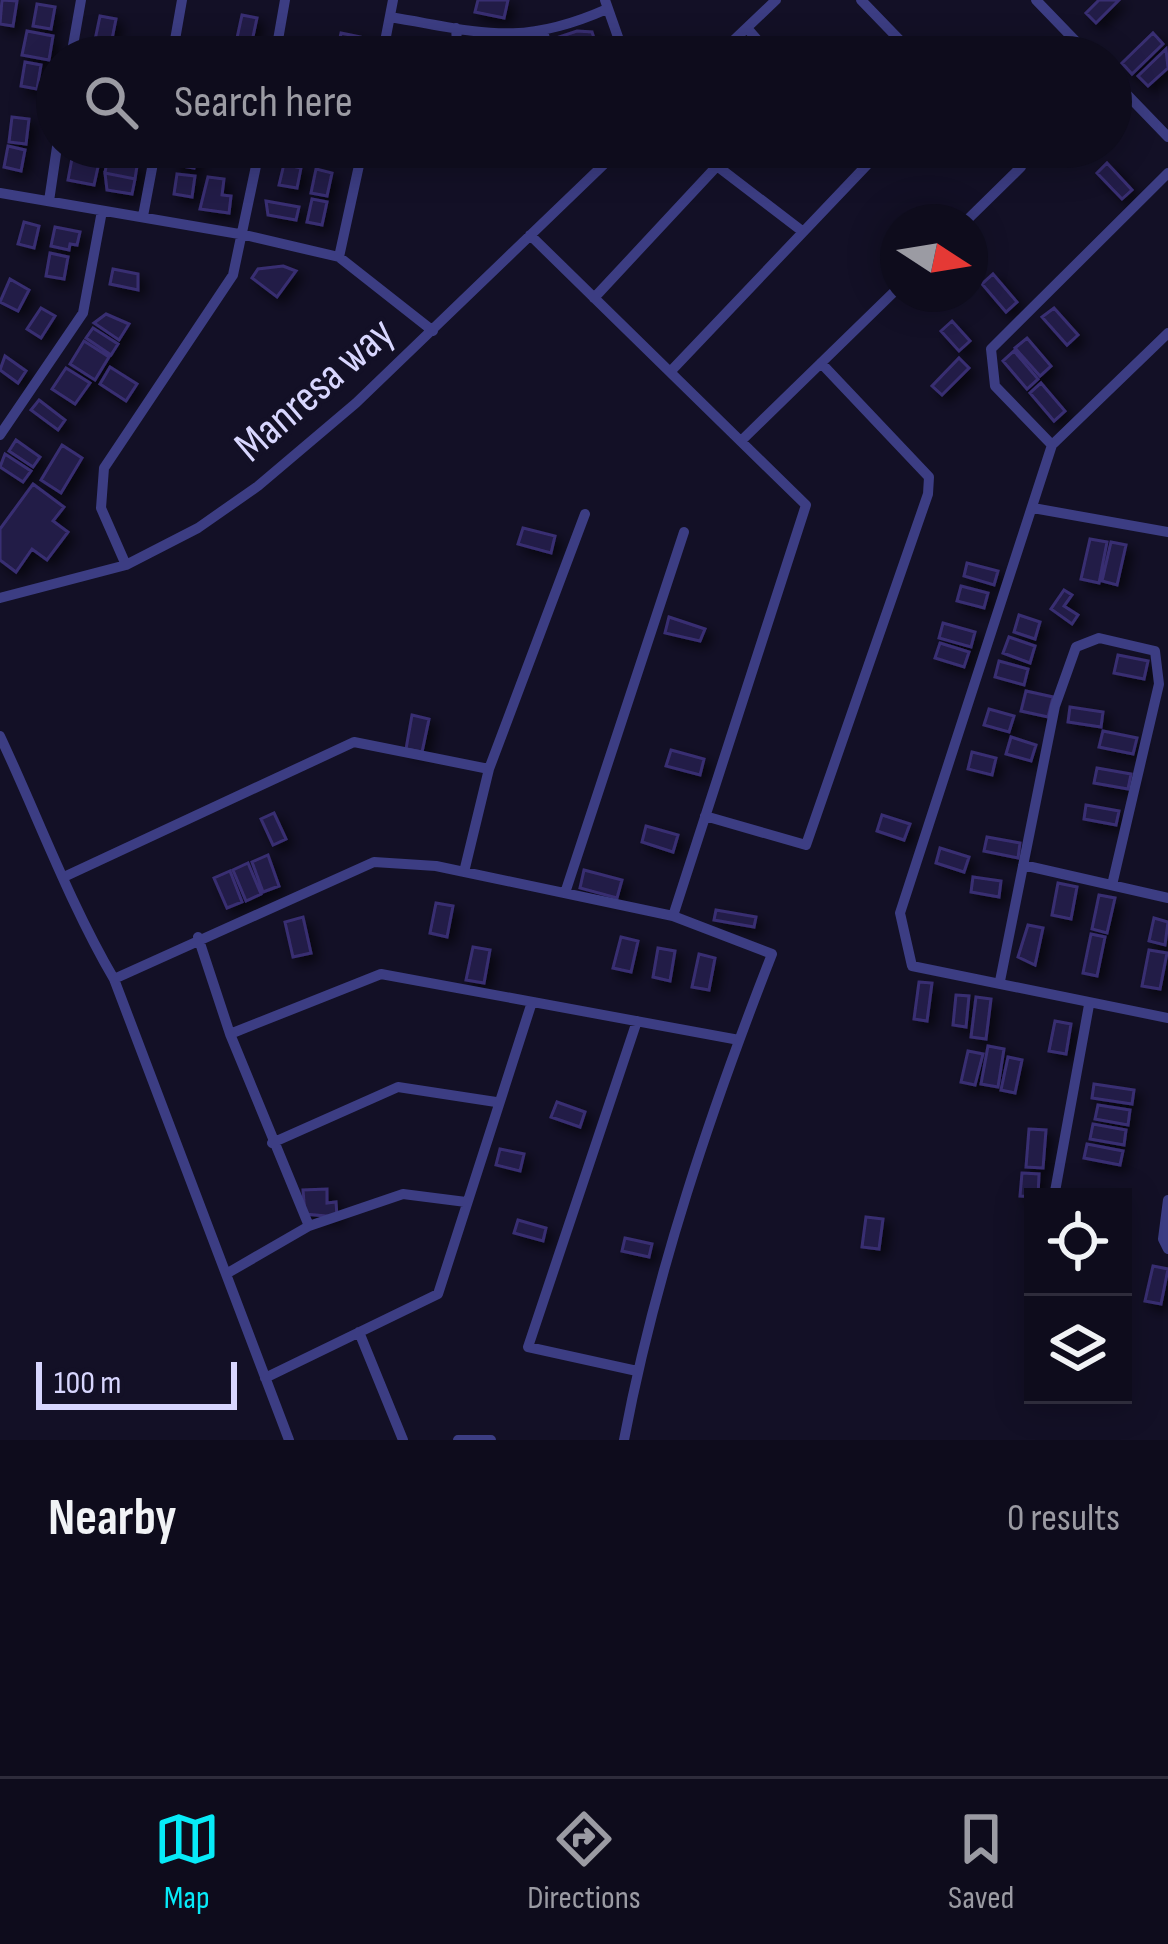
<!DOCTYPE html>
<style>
:root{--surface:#0e0c1c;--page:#1c1a29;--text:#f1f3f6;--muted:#9b9ba3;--line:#2e2c3b;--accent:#07ebf8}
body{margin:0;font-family:"Sofia Sans Condensed",sans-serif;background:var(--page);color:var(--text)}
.controls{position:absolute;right:36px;bottom:36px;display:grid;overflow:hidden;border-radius:0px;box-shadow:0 6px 30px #0003}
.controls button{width:108px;height:108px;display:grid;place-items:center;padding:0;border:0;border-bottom:3px solid var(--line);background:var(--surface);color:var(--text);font:60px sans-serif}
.compass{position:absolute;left:880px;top:204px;width:108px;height:108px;border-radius:50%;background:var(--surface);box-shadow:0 6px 30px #0003;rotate:102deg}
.scale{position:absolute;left:36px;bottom:30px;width:201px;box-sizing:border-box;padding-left:12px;border:6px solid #d8d6fe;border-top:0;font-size:33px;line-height:42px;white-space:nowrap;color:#d8d6fe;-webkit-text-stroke:9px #131026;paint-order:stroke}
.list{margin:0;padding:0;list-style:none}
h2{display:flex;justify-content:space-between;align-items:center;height:156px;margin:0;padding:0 48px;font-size:51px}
h2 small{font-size:39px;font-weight:400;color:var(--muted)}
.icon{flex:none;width:66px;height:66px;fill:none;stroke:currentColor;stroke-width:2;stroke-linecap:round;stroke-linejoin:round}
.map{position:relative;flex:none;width:1168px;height:1440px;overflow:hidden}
.search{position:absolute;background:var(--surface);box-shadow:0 6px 30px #0003;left:36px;right:36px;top:36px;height:132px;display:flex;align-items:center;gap:30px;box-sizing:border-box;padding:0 42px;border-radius:66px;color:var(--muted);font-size:45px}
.sheet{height:336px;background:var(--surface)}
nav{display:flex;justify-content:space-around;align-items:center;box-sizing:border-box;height:168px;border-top:3px solid var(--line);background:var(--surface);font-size:33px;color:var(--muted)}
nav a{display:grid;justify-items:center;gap:6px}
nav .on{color:var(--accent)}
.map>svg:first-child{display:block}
.building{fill:#231c46;stroke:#392f72;stroke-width:3;filter:url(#shadow)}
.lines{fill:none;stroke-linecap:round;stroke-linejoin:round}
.minor{stroke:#3c3d83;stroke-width:10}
.labels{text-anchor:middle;stroke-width:9;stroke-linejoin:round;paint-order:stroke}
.street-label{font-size:45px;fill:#d8d6fe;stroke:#131026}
</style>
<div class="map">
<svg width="1168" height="1440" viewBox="0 0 1168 1440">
<defs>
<filter id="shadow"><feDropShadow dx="6" dy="6" stdDeviation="6" flood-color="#0009"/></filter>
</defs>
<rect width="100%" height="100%" fill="#131026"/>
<path class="building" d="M2,0L17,1L13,26L0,24Z
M478,0H508L504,18L475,12Z
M1099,0H1119L1096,23L1086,13Z
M37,4L55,7L51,29L33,26Z
M242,15L257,18L252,41L237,38Z
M100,16L116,19L111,44L95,40Z
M27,31L53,36L49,60L22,55Z
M577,31L592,32L600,57H553L550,46L556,38Z
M341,33L360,37L356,56L337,52Z
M1153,33L1163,44L1132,74L1122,63Z
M1166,49L1168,68L1148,86L1138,76Z
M25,62L41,65L37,89L21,86Z
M12,117L29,119L26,144L9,142Z
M8,146L25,150L21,171L4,167Z
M179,147H198L194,168L176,165Z
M73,153L100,158L94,185L68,180Z
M107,161L137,166L135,179L105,173Z
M1107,163L1132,190L1122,199L1097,173Z
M284,164L301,168L297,188L279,185Z
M316,169L332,173L327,196L311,193Z
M105,173L135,179L132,194L107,190Z
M177,174L195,176L192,197L174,194Z
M208,177L224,179L222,195L231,196L229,213L200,209Z
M312,199L327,202L322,225L307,222Z
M266,201L299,207L296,220L268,215Z
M24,222L39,226L34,248L18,244Z
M55,227L80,232L77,245L70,244L69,250L51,246Z
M50,253L68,257L64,279L46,276Z
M283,266L296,271L277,297L252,278L258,269Z
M113,269L138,274V290L110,284Z
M993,274L1017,302L1006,312L982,284Z
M10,279L29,290L18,311L0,302Z
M41,308L55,316L41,338L27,329Z
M1054,308L1078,335L1067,345L1042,317Z
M106,314L129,324L119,340L94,323Z
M952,321L970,341L959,351L941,331Z
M93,328L118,344L111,355L86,338Z
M1027,338L1051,366L1040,376L1015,348Z
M84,341L109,357L95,380L70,364Z
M1014,351L1038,379L1027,389L1003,361Z
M5,356L26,371L18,383L0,370Z
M959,358L969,368L942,395L932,386Z
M110,367L137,384L126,401L100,384Z
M66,368L90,383L75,404L52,389Z
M1041,383L1065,411L1054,421L1030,393Z
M39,400L65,420L58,430L31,410Z
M16,440L40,457L33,467L9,451Z
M62,445L82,458L61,493L41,480Z
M5,454L31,471L23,482L0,467Z
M33,484L64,507L53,521L68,532L47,560L32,549L16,572L0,560V529Z
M523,528L555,536L551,553L518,544Z
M1090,539L1107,542L1099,583L1081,579Z
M1111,542L1126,545L1117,585L1102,581Z
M967,563L998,571L994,585L964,576Z
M961,586L988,593L984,608L957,601Z
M1064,590L1072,595L1064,606L1078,615L1072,624L1051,609Z
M1019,615L1040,622L1035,639L1014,632Z
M669,617L705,629L700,641L665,633Z
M943,623L975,632L971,647L939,638Z
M1009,637L1035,646L1030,663L1003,653Z
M940,643L969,652L964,667L935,658Z
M1118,655L1148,661L1144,679L1114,673Z
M999,661L1028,669L1024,685L995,677Z
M1026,691L1053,697L1048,717L1021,711Z
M1070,707L1103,712L1101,727L1068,722Z
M989,709L1014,716L1009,732L984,725Z
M412,715L429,719L422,752L406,749Z
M1103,731L1137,738L1133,754L1099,747Z
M1011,737L1036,745L1031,761L1006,754Z
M671,750L704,759L700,775L666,766Z
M972,752L996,758L992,775L968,769Z
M1097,768L1131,774L1128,789L1094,783Z
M1086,805L1119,811L1116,825L1084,819Z
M274,813L286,839L273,845L261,819Z
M882,815L910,824L904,840L877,831Z
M646,826L678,835L673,852L642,842Z
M987,837L1020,843L1018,858L984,851Z
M940,848L969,857L964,872L936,863Z
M268,855L279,886L263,892L252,862Z
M248,863L261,894L246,901L233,870Z
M584,870L622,880L617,898L580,888Z
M230,871L242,902L227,908L214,878Z
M973,877L1001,881L999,897L971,892Z
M1058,883L1077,887L1071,919L1052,915Z
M1099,895L1115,898L1107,933L1092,929Z
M436,903L453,906L447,937L430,933Z
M716,910L756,917L754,927L714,920Z
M303,917L311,953L293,957L285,922Z
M1154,918L1168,922L1165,945L1149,941Z
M1028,925L1043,928L1035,965L1018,957Z
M1091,934L1105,937L1097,976L1083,973Z
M621,937L638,941L631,972L613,968Z
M473,947L490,950L484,983L466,980Z
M658,948L675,951L670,981L653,977Z
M1149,950L1167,953L1160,989L1142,986Z
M699,954L715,958L709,990L692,987Z
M919,982L932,983L927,1021L914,1019Z
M956,995L969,996L966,1027L953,1025Z
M976,997L991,999L986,1039L971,1037Z
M1055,1021L1071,1024L1066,1054L1049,1051Z
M988,1046L1004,1049L998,1087L981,1084Z
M968,1051L983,1054L975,1085L961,1082Z
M1008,1057L1022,1060L1015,1093L1001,1090Z
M1094,1084L1134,1090L1132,1104L1092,1098Z
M557,1102L585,1112L580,1127L551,1117Z
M1098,1105L1130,1110L1128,1125L1095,1119Z
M1093,1124L1126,1130L1124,1145L1090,1139Z
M1029,1129L1046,1130L1043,1168L1026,1167Z
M1087,1144L1123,1151L1120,1165L1084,1158Z
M500,1149L524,1154L520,1171L496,1165Z
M1022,1173L1039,1174L1038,1197L1020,1196Z
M327,1189V1203L336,1202L337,1217L305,1214L303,1190Z
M866,1217L883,1219L879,1249L862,1247Z
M518,1220L546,1228L543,1241L514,1233Z
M625,1238L652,1244L649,1257L622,1251Z
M1153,1266L1168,1269L1161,1304L1145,1301Z"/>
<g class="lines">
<path class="minor" d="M605,0L625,57
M861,0L916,57
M1036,0L1091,57
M390,17C481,32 519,48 607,9
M456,28L458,57
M747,28L772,57
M544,34L548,57
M71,57L81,0
M172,57L182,0
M275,57L285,0
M382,57L393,0
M716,57L776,0
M1111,78L1168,137
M485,147H506
M847,147L864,167
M0,193L245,235L339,257L433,331
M49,201L57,147
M143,216L156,147
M965,222L1021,167L1002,147
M530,235L806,505L673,916
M339,257L363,147
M594,298L717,166L802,231
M1168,333L1052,445L900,913L912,966L1168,1018
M670,372L884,147
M0,435L83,313L102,211
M741,441L898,288
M1052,445L995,386L991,349L1168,173
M1033,508L1168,532
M126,565L101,508L104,468L233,275L260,147
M0,598L126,565L198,528L258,486L356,403L622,147
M0,736C38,817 69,902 114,979L289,1440
M705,816L806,845L928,494L929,477L821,363
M1023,865L1168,898
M464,872L489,769L585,514
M66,876L354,742L489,769
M565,893L684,532
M198,937L230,1034L309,1226
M114,979L374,862L436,866L673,916L772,954C711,1110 655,1275 624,1440
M1000,981L1055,706L1076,647L1099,638L1155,651L1159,684L1112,885
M230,1034L381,974L739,1040
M272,1143L398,1087L496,1102
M1054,1197L1089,1005
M1168,1200L1163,1239L1168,1249
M226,1274L309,1226L403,1194L466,1202
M359,1332L403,1440
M637,1371L528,1347L637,1021
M265,1378L438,1294L532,1002
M458,1440H491"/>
</g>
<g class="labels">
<g class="street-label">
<text transform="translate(313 388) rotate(-41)" y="16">Manresa way</text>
</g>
</g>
</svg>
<div class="controls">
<button><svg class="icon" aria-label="locate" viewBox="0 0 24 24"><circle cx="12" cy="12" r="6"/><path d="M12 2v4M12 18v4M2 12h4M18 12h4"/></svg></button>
<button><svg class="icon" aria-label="layers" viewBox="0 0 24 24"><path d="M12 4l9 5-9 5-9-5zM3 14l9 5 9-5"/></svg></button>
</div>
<svg class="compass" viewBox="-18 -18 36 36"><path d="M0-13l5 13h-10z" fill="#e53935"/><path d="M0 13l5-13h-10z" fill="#9b9ba3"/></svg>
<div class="scale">100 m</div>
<div class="search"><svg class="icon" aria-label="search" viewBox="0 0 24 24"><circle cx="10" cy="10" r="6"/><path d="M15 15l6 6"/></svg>Search here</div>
</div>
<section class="sheet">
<h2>Nearby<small>0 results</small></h2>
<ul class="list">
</ul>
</section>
<nav>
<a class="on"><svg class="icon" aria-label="map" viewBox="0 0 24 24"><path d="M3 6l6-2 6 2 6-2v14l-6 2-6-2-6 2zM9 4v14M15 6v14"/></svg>Map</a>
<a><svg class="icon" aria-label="directions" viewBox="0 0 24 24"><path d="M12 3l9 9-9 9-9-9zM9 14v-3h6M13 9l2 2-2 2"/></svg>Directions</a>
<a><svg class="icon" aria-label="saved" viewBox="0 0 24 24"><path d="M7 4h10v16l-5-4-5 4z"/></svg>Saved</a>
</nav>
